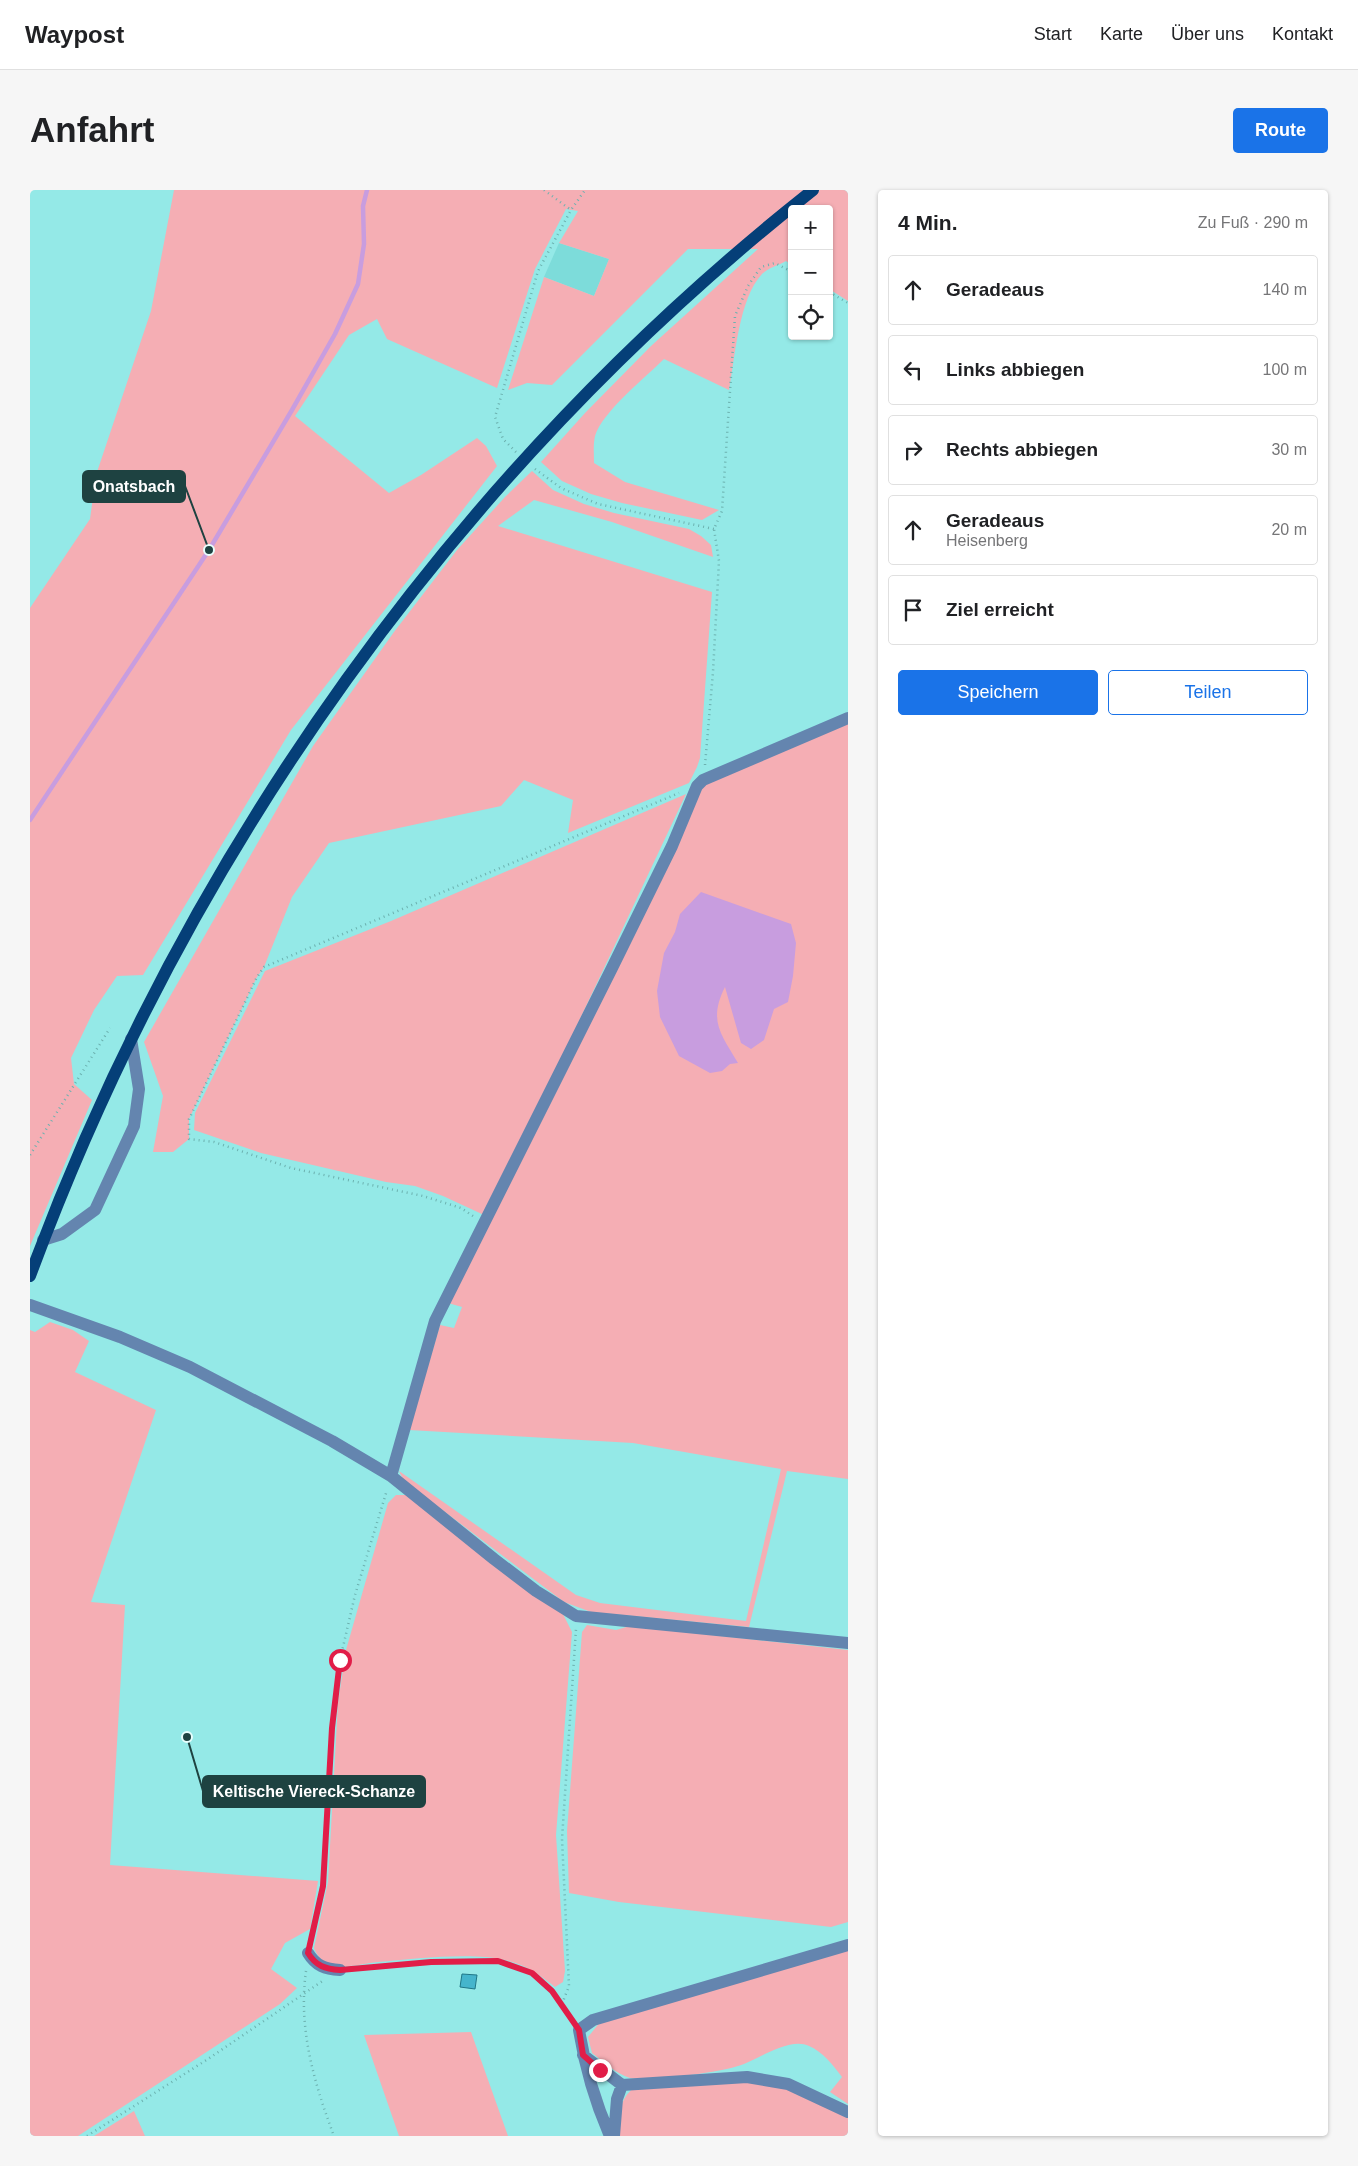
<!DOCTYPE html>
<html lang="de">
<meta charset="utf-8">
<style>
:root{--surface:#fff;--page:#f6f6f6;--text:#202124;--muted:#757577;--line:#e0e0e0;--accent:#1a73e8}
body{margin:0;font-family:Helvetica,sans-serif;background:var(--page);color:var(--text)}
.controls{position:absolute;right:15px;top:15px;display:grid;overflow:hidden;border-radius:5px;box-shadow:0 1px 4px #0004}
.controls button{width:45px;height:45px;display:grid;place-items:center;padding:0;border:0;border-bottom:1px solid var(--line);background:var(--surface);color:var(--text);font:25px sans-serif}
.stop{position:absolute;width:15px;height:15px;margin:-11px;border:4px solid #e11d48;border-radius:50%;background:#fff}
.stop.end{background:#e11d48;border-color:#fff;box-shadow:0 1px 5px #0008}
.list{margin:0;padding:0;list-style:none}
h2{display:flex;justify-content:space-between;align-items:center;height:65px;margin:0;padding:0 20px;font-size:21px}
h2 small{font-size:16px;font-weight:400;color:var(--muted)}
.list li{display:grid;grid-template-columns:32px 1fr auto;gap:15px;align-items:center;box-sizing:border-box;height:70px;margin:0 10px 10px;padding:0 10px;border:1px solid var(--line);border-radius:5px}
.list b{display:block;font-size:19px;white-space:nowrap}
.list p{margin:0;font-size:16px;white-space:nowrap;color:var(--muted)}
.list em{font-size:16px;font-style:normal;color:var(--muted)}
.actions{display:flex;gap:10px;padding:15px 20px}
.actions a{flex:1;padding:11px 0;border:1px solid var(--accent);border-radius:5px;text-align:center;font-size:18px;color:var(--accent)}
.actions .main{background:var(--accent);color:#fff}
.icon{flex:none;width:28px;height:28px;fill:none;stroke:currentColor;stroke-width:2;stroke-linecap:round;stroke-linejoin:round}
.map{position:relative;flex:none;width:818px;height:1946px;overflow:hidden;border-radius:5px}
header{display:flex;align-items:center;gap:30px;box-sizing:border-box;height:70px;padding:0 25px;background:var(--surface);border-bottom:1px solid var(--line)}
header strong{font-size:24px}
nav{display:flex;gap:28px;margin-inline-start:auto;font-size:18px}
.intro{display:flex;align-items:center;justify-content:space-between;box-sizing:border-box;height:120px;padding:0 30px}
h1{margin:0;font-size:35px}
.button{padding:12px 22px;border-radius:5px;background:var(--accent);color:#fff;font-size:18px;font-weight:700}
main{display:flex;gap:30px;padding:0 30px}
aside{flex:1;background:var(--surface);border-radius:5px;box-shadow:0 1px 4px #0004}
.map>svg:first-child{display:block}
.built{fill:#7ddcda}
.green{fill:#f5aeb4}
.water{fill:#c89ddf}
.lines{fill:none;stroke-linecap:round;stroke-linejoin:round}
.stream{stroke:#c89ddf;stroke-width:4.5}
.building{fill:#45b5cc;stroke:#207787}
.path{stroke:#6cb1af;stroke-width:2.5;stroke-dasharray:1 4;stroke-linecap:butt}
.minor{stroke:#6485af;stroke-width:12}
.major{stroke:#053f78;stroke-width:12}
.route{stroke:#e11d48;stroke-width:6}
.leader{fill:none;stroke:#1e4241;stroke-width:2}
.callout-dot{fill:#1e4241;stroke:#e7fefd;stroke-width:2}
.callout{fill:#1e4241;stroke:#1e4241;stroke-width:2}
.callout-label{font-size:16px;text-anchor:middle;font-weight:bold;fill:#fff}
</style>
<header>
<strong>Waypost</strong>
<nav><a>Start</a><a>Karte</a><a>Über uns</a><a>Kontakt</a></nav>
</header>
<div class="intro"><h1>Anfahrt</h1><a class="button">Route</a></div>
<main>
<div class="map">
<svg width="818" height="1946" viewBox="0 0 818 1946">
<rect width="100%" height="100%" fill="#94e9e7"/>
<path class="built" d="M529,53L579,69L564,106L514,87Z"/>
<path class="green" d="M144,0H818V111L799,99V19H762V75L756,71C749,75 738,78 732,84C709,108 705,167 699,200L634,169C616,187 572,222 565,246C563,255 564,264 564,273L595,292L689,320L672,330L592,313L561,304L532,291L511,272L555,223L621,156L728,59H658L522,195L497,193L478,200L514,87L564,106L579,69L529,53L548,21L536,19L505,79L467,198L357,149L347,129L319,145L265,226L359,303L391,285L447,248L456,256L467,276L261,540L113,785L87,786L64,820L41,868L44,894L62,910L0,1056V418L60,329L66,285L121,121Z
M502,281L523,300L554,314L584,323L659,339L671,346L681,355L683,367L582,332L504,310L468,336L682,402L670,568L667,577L659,593L538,643L543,610L494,590L471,616L299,653L262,707L234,777L227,787L159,929V949L143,962H123L133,906L114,852L283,556L364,442L427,360L475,307Z
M818,533V1289L757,1281L719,1437L561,1422L534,1412L374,1291L369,1281L546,1405L570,1413L716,1431L751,1279L603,1253L379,1240L410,1135L424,1138L432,1117L418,1113L673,595Z
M656,604L526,880L454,1025L413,1006L385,996L356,992L231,963L164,940L165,923L235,781L361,731Z
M20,1132L43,1140L59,1151L45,1182L126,1220L61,1412L95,1415L80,1675L288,1691L280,1739L255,1753L241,1779L267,1798L250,1814L48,1946H0V1140L5,1142Z
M366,1305H376L533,1424L542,1442L526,1645L535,1781L533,1792L525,1797C509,1784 495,1774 475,1770C441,1762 384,1769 348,1772C335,1773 316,1779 302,1775C293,1773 287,1766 284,1758L298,1692L308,1513L316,1460L358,1313Z
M557,1435L586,1440L600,1436L818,1460V1732L801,1737L589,1712L539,1703L537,1641L552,1442Z
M818,1760V1914L800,1902L812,1887C803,1875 793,1862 779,1856C761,1847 731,1867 714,1874C695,1882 619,1892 600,1888C586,1884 573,1871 562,1863L558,1847L571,1831Z
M441,1842L478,1946H369L334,1845Z
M727,1891L765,1900L818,1927V1946H590C590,1926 587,1910 605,1897Z
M104,1921L115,1946H64Z"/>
<path class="water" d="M671,702L761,734L766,753L763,786L758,812L744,819L734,850L721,859L711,853L695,797C678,831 691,844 708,873L700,874L692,881L680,883L649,866L630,827L627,801L634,763L645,742L650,724Z"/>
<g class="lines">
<path class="stream" d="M0,630L179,360L262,220L305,144L328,94L334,54L333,16L337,0"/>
</g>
<path class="building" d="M432,1784L447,1785L445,1799L430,1797Z"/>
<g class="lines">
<path class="path" d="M514,0L541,20
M799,102L818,113
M486,262L473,249L465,227L508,81L541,20L555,0
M505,279L531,298L568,314L684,339
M675,575L683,482L689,371L684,339L692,321L705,126L718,96L731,77L745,73L762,82
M0,965L80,838
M443,1026L431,1018L393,1006L261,978L184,952L159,949V929L227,787L234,777L649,603
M281,1751L293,1696L302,1538L310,1470L325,1405L357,1300
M321,1779C363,1774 467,1761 502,1783C519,1794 531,1812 542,1829
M276,1781C268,1838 284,1893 304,1946
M532,1814L539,1796L532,1649L546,1439
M57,1946L178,1869L294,1790"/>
<path class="minor" d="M13,1050L32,1044L65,1020L104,936L109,899L101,849
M0,1115L90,1147L160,1177L302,1251L361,1286L464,1369L506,1401L546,1426L818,1453
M361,1286L405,1131L582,778L642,656L667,596L673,590L818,528
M278,1763C286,1776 295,1779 310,1780
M553,1865L592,1895L717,1887L758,1894L818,1922
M580,1946C565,1912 555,1877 549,1840L563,1830L818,1755
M584,1946L587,1909L592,1895"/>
<path class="major" d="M0,1086C157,661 427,281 783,0"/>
</g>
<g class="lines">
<path class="route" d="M310,1470L302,1538L293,1696L278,1763C286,1776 295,1779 310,1780L401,1772L468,1771L502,1783L522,1801L549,1840L553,1865L570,1880"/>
</g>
<path class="leader" d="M179 360L155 296M157 1547L173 1601"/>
<g class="callout-dot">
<circle cx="179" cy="360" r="5"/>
<circle cx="157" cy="1547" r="5"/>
</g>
<g class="callout">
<rect x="53" y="281" width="102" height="31" rx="5"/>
<rect x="173" y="1586" width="222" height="31" rx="5"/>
</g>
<g class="callout-label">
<text x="104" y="302">Onatsbach</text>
<text x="284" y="1607">Keltische Viereck-Schanze</text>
</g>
</svg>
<div class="controls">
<button>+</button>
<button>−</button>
<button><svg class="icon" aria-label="locate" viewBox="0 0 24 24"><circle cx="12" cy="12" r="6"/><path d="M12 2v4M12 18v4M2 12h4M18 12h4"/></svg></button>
</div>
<div class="stop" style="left:310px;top:1470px"></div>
<div class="stop end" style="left:570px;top:1880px"></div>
</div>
<aside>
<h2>4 Min.<small>Zu Fuß · 290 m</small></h2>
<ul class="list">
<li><svg class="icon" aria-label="ahead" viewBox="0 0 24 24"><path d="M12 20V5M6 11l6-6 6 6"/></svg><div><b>Geradeaus</b></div><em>140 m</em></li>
<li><svg class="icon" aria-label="left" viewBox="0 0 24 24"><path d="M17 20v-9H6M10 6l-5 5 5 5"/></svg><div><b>Links abbiegen</b></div><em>100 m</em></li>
<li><svg class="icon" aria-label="right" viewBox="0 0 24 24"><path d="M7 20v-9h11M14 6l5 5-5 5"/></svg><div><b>Rechts abbiegen</b></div><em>30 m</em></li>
<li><svg class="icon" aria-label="ahead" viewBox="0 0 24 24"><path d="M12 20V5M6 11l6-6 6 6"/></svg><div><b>Geradeaus</b><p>Heisenberg</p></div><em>20 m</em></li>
<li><svg class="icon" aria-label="arrive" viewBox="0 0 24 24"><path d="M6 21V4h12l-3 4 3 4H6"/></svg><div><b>Ziel erreicht</b></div></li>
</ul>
<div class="actions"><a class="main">Speichern</a><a>Teilen</a></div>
</aside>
</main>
